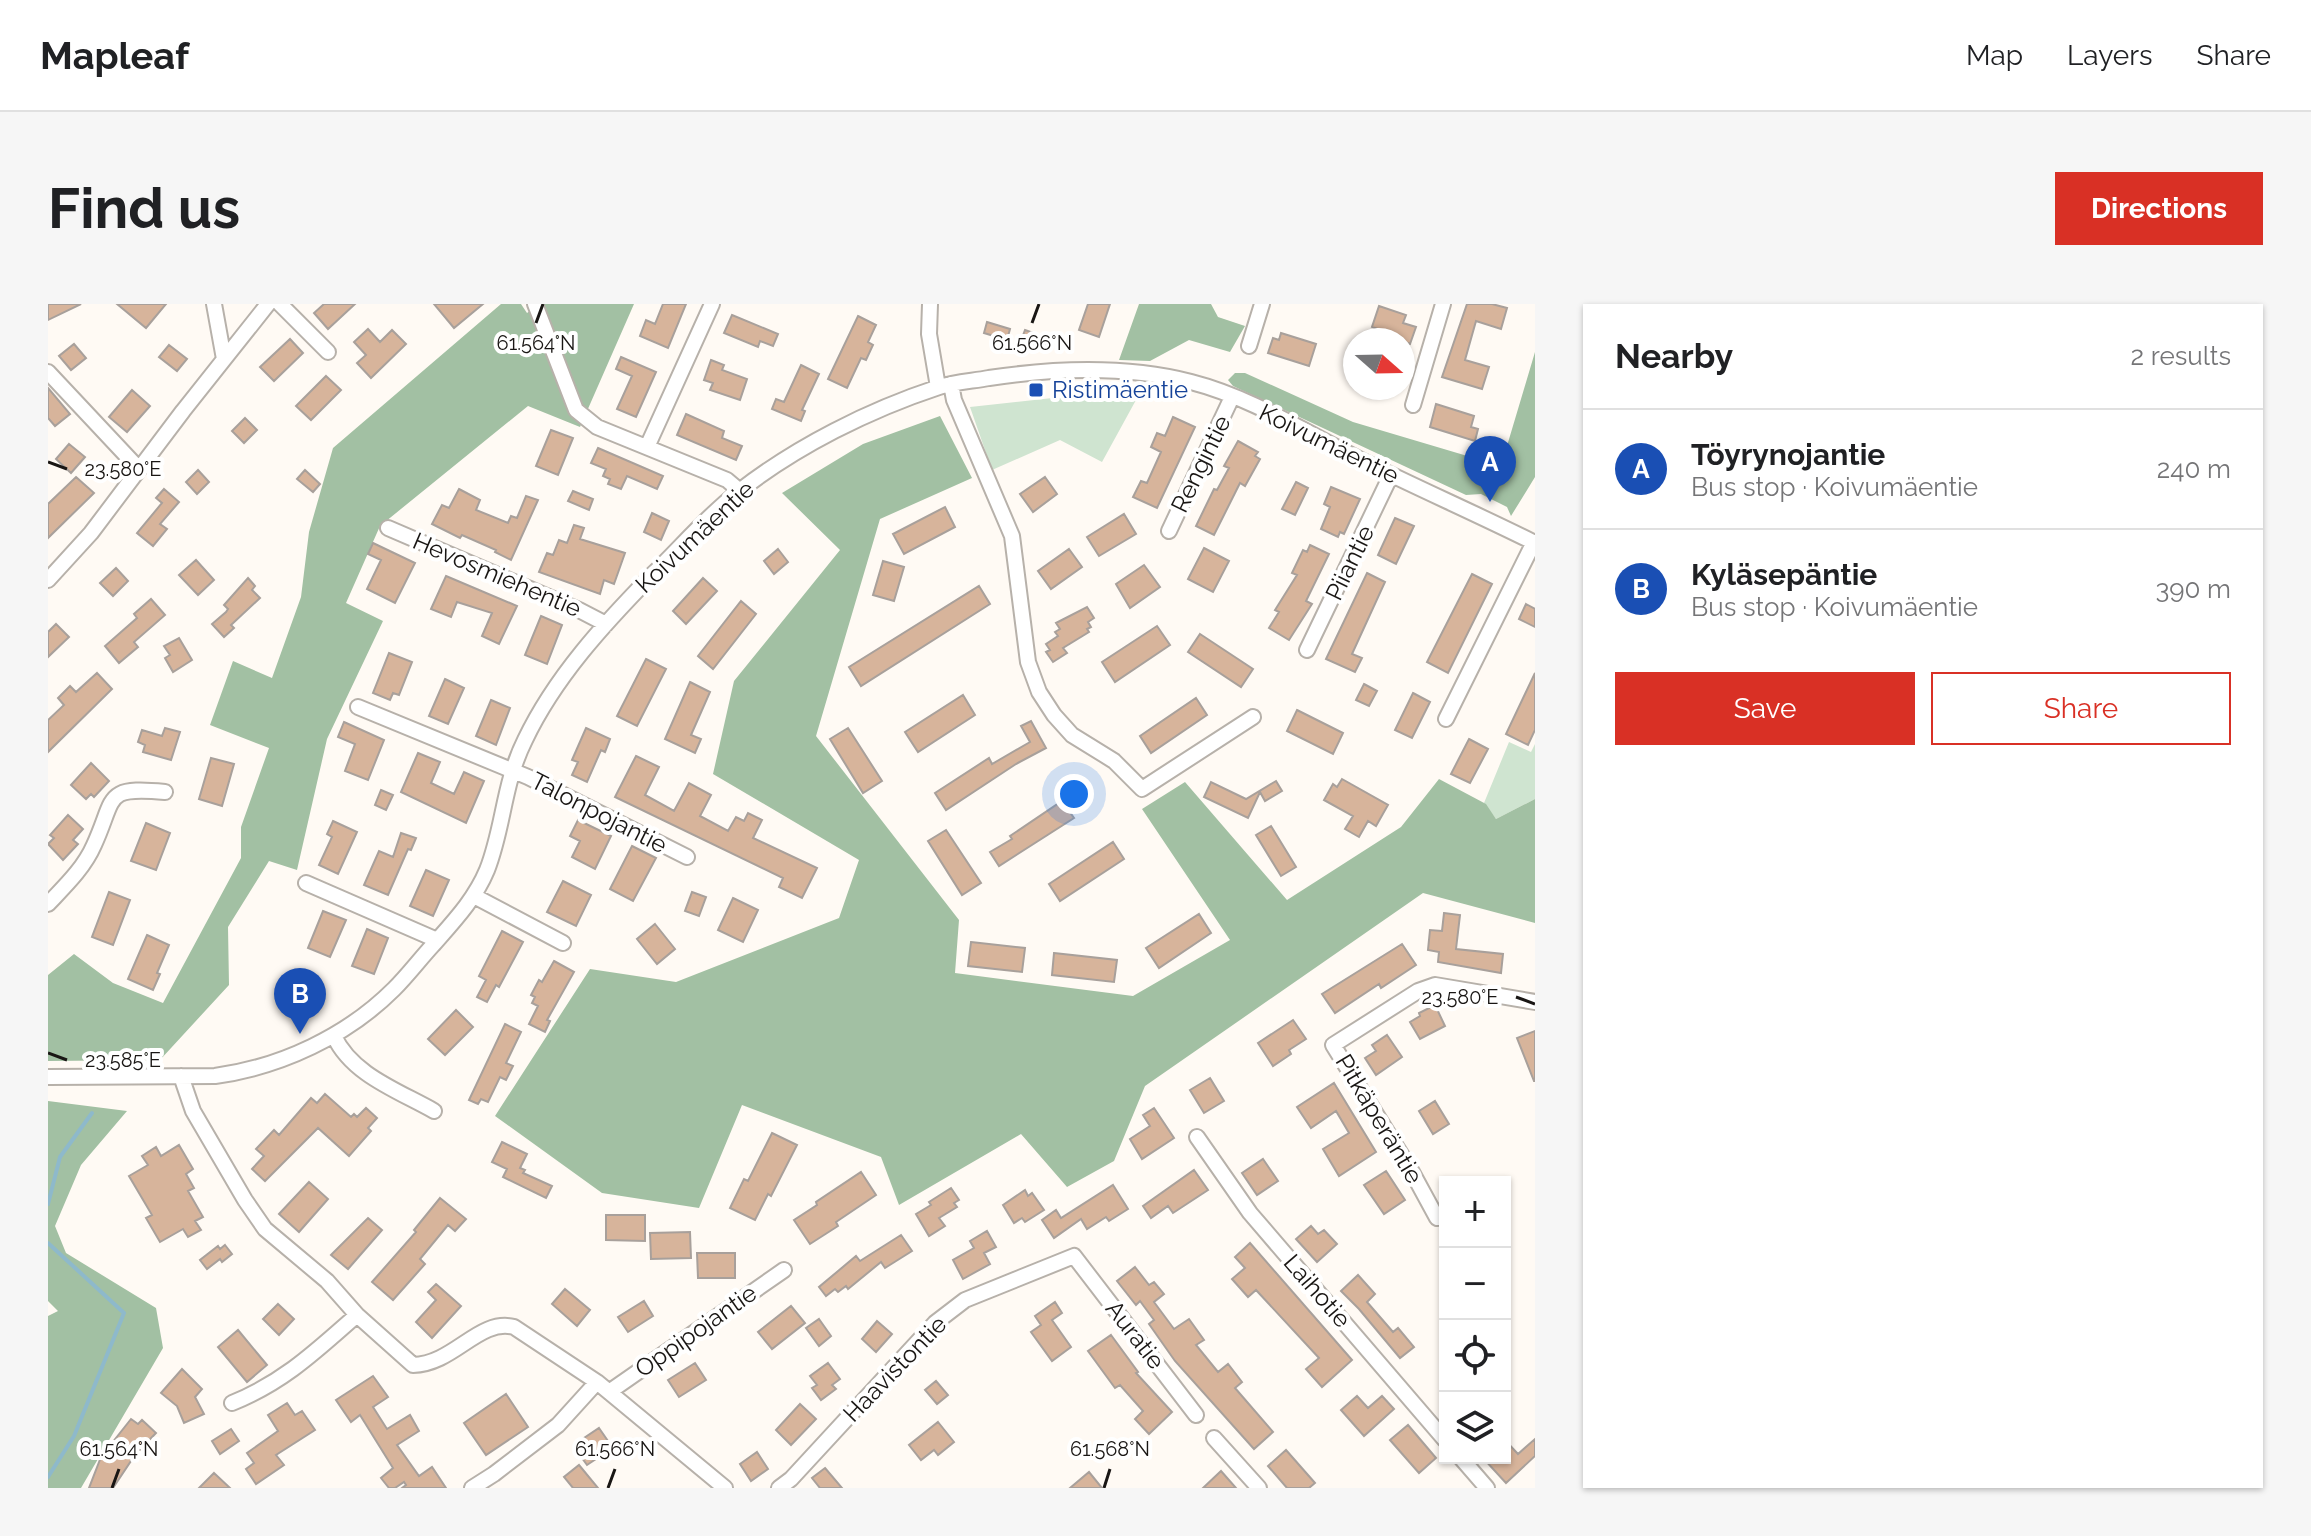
<!DOCTYPE html>
<meta charset="utf-8">
<style>
:root{--surface:#fff;--page:#f6f6f6;--text:#202124;--muted:#757577;--line:#e0e0e0;--accent:#d93025}
body{margin:0;font-family:Raleway,sans-serif;background:var(--page);color:var(--text)}
.controls{position:absolute;right:24px;bottom:24px;display:grid;overflow:hidden;border-radius:0px;box-shadow:0 2px 6px #0004}
.controls button{width:72px;height:72px;display:grid;place-items:center;padding:0;border:0;border-bottom:2px solid var(--line);background:var(--surface);color:var(--text);font:40px sans-serif}
.compass{position:absolute;left:1295px;top:24px;width:72px;height:72px;border-radius:50%;background:var(--surface);box-shadow:0 2px 6px #0004;rotate:110deg}
.you{position:absolute;left:1026px;top:490px;width:28px;height:28px;margin:-20px;border:6px solid #fff;border-radius:50%;background:#1a73e8;box-shadow:0 0 0 12px #1a73e833}
.badge{display:grid;place-items:center;width:52px;height:52px;border-radius:50%;background:var(--accent);color:#fff;font-size:26px;font-weight:700}
.pin{position:absolute;translate:-50% -66px;filter:drop-shadow(0 2px 4px #0008)}
.pin::after{content:'';position:absolute;top:42px;width:28px;height:24px;background:inherit;clip-path:polygon(0 0,100% 0,50% 100%)}
.list{margin:0;padding:0;list-style:none}
h2{display:flex;justify-content:space-between;align-items:center;height:104px;margin:0;padding:0 32px;font-size:34px}
h2 small{font-size:26px;font-weight:400;color:var(--muted)}
.list li{display:grid;grid-template-columns:52px 1fr auto;gap:24px;align-items:center;box-sizing:border-box;height:120px;padding:0 32px;border-top:2px solid var(--line)}
.list b{display:block;font-size:30px;white-space:nowrap}
.list p{margin:0;font-size:26px;white-space:nowrap;color:var(--muted)}
.list em{font-size:26px;font-style:normal;color:var(--muted)}
.actions{display:flex;gap:16px;padding:24px 32px}
.actions a{flex:1;padding:18px 0;border:2px solid var(--accent);border-radius:0px;text-align:center;font-size:28px;color:var(--accent)}
.actions .main{background:var(--accent);color:#fff}
.icon{flex:none;width:44px;height:44px;fill:none;stroke:currentColor;stroke-width:2;stroke-linecap:round;stroke-linejoin:round}
.map{position:relative;flex:none;width:1487px;height:1184px;overflow:hidden;border-radius:0px}
header{display:flex;align-items:center;gap:48px;box-sizing:border-box;height:112px;padding:0 40px;background:var(--surface);border-bottom:2px solid var(--line)}
header strong{font-size:38px}
nav{display:flex;gap:44px;margin-inline-start:auto;font-size:28px}
.intro{display:flex;align-items:center;justify-content:space-between;box-sizing:border-box;height:192px;padding:0 48px}
h1{margin:0;font-size:56px}
.button{padding:20px 36px;border-radius:0px;background:var(--accent);color:#fff;font-size:28px;font-weight:700}
main{display:flex;gap:48px;padding:0 48px}
aside{flex:1;background:var(--surface);border-radius:0px;box-shadow:0 2px 6px #0004}
.map>svg:first-child{display:block}
.green{fill:#cfe4d0}
.forest{fill:#a2c0a3}
.lines{fill:none;stroke-linecap:round;stroke-linejoin:round}
.stream{stroke:#8eb9cb;stroke-width:4}
.building{fill:#d7b49b;stroke:#a8a09b;stroke-width:2}
.minor-casing{stroke:#b7b1aa;stroke-width:18}
.minor{stroke:#fff;stroke-width:14}
.ticks{fill:none;stroke:#191614;stroke-width:3}
.transit-dot{fill:#1a4fb4;stroke:#fff;stroke-width:3}
.labels{text-anchor:middle;stroke-width:8;stroke-linejoin:round;paint-order:stroke}
.transit-label{font-size:24px;fill:#164399;stroke:#fff;text-anchor:start}
.street-label{font-size:24px;fill:#191614;stroke:#fff}
.ticks-label{font-size:20px;text-anchor:middle;fill:#191614;stroke:#fff;stroke-width:8;stroke-linejoin:round;paint-order:stroke}
</style>
<header>
<strong>Mapleaf</strong>
<nav><a>Map</a><a>Layers</a><a>Share</a></nav>
</header>
<div class="intro"><h1>Find us</h1><a class="button">Directions</a></div>
<main>
<div class="map">
<svg width="1487" height="1184" viewBox="0 0 1487 1184">
<rect width="100%" height="100%" fill="#fffaf4"/>
<path class="green" d="M1032,91L1088,96L1054,158L1012,136L944,166L922,103Z
M1461,438L1483,448L1487,440V495L1448,515L1436,499Z"/>
<path class="forest" d="M453,0H473L479,9L491,0H586L532,123L480,102L332,222L298,299L335,317L279,435L249,566L221,557L180,623L181,681L112,756L0,757V671L26,650L65,679L115,699L193,554V523L221,444L162,421L185,357L224,374L253,293L261,228L285,144Z
M1091,0H1163L1170,13L1197,22L1182,48L1141,36L1102,57L1071,56Z
M1487,48V173L1463,212L1459,203L1433,190L1418,191L1185,82L1180,76L1187,69H1197L1305,118L1453,162Z
M892,112L924,174L832,215L768,432L911,616L907,669L1085,692L1182,636L1094,505L1137,478L1239,596L1353,523L1391,475L1438,500L1448,515L1487,495V619L1375,589L1097,782L1066,857L1019,883L973,830L851,901L833,853L694,801L651,904L554,889L447,812L542,665L628,678L791,614L811,556L665,470L686,377L792,246L734,189L815,140Z
M0,797L79,807L33,861L7,922L18,949L108,1004L115,1044L33,1184H0V1012L10,1007L0,997Z"/>
<g class="lines">
<path class="stream" d="M0,900L12,853L44,809
M0,939L76,1009L26,1132L0,1173"/>
</g>
<path class="building" d="M0,0H33L0,16Z
M69,0H118L98,24Z
M276,0H307L280,25L266,9Z
M386,0H435L406,24Z
M615,0H638L620,44L592,32L598,16L607,20Z
M1040,0H1062L1051,33L1031,26Z
M1419,0H1444L1459,4L1453,25L1428,17L1417,56L1441,63L1434,85L1394,73Z
M1331,2L1358,11L1355,19L1368,23L1362,40L1348,35L1350,32L1324,23Z
M684,11L730,30L725,42L712,37L710,43L676,29Z
M810,12L828,21L820,38L825,41L818,56L813,54L799,84L780,75Z
M939,18L962,25L959,36L936,29Z
M320,25L332,38L344,26L358,40L323,74L309,59L318,51L306,38Z
M977,26L1000,34L996,45L973,37Z
M1233,29L1268,40L1261,62L1220,49L1225,34L1231,36Z
M242,35L255,49L226,77L212,63Z
M26,40L38,54L23,66L11,52Z
M121,41L139,55L129,67L111,53Z
M573,53L608,68L588,113L569,105L584,72L568,65Z
M663,56L676,61L674,66L699,75L692,96L662,86L665,79L656,76Z
M753,61L771,70L754,106L757,107L753,117L724,105L728,95L736,98Z
M278,72L293,86L263,116L248,102Z
M0,84L22,110L7,122L0,114Z
M84,86L102,102L79,128L61,113Z
M1388,100L1426,112L1423,123L1430,125L1427,137L1382,123Z
M638,110L676,127L674,134L694,142L688,156L629,131Z
M1125,113L1147,123L1109,204L1085,193L1093,177L1099,179L1113,148L1103,143L1109,129L1117,132Z
M197,114L209,126L196,139L184,127Z
M503,126L525,134L510,171L488,162Z
M1190,137L1210,148L1207,152L1212,155L1197,182L1192,179L1166,231L1148,222L1166,185L1169,186L1181,164L1176,162Z
M21,140L37,153L23,169L8,155Z
M550,144L615,172L609,185L579,172L573,185L560,180L562,175L555,172L558,165L543,159Z
M150,166L161,178L149,190L138,178Z
M257,166L272,180L265,188L249,175Z
M28,173L46,189L0,234V200Z
M997,173L1009,190L985,208L972,190Z
M1248,178L1260,184L1247,211L1234,205Z
M1283,183L1312,195L1296,230L1292,228L1290,233L1273,225L1282,203L1276,200Z
M116,185L131,198L112,220L119,225L105,242L89,229L114,199L108,194Z
M411,185L432,196L428,206L460,219L463,212L469,214L478,192L490,196L463,256L447,248L448,246L414,231L412,234L384,220L394,201L401,204Z
M525,187L545,195L541,206L520,197Z
M897,203L907,223L856,250L845,230Z
M604,209L621,217L613,236L596,228Z
M1076,210L1088,230L1051,252L1039,233Z
M1347,214L1366,222L1348,260L1330,251Z
M526,221L536,224L532,235L577,249L566,280L556,276L552,290L491,268L499,249L505,251L511,236L519,239Z
M325,239L367,259L347,299L319,285L333,256L320,250Z
M1262,241L1281,250L1258,297L1264,300L1241,336L1221,324L1231,308L1227,306L1249,271L1244,269L1255,246L1259,248Z
M1156,244L1181,257L1165,288L1140,275Z
M730,245L740,258L726,270L716,257Z
M1021,245L1034,263L1003,285L990,267Z
M148,256L166,276L150,291L131,271Z
M835,257L856,263L846,297L825,291Z
M1096,261L1112,283L1082,304L1068,280Z
M68,264L80,277L65,292L52,279Z
M1319,269L1337,278L1304,350L1314,354L1307,368L1278,355Z
M1424,270L1444,280L1400,369L1379,358Z
M398,272L469,302L451,340L434,332L444,309L409,298L403,313L383,305Z
M200,274L207,282L204,286L212,294L183,321L186,324L176,333L164,320L178,308L180,305L176,301Z
M655,274L669,287L638,320L625,307Z
M931,282L942,300L813,382L801,363Z
M103,295L117,311L86,338L90,343L71,359L57,342L89,314L86,310Z
M693,297L708,310L665,365L650,352Z
M1478,300L1487,305V323L1471,315Z
M1039,303L1046,314L1040,318L1043,323L1039,325L1041,328L1015,344L1019,349L1005,358L998,348L1002,346L998,340L1010,332L1007,328L1012,325L1008,319Z
M493,312L514,321L499,360L477,351Z
M8,320L21,333L0,353V328Z
M1109,322L1122,341L1067,378L1054,358Z
M1152,330L1205,365L1193,383L1140,348Z
M131,334L144,356L125,368L117,354L122,351L116,342Z
M341,349L364,358L351,391L345,389L342,396L325,389Z
M598,355L618,365L589,422L569,412Z
M49,369L64,385L0,448V416L16,401L10,394L22,382L28,388Z
M1487,369V426L1480,441L1458,430Z
M397,375L416,384L400,420L381,412Z
M642,378L662,388L643,431L653,435L647,449L617,435Z
M1316,380L1329,387L1321,402L1308,396Z
M1365,389L1382,398L1364,434L1347,426Z
M915,391L927,411L870,448L857,428Z
M1148,394L1159,411L1103,449L1092,432Z
M443,396L462,404L448,441L428,432Z
M1249,406L1295,429L1285,450L1239,427Z
M983,417L998,444L968,460L898,506L887,489L941,454L944,460L982,438L973,422Z
M296,418L336,436L320,476L297,467L307,440L290,433Z
M117,424L132,428L123,456L95,448L97,441L90,438L94,426L114,432Z
M538,424L562,435L557,448L553,446L539,478L524,471L530,458L524,456Z
M800,424L834,477L815,489L782,435Z
M1421,435L1440,445L1422,479L1403,470Z
M370,449L392,458L383,479L406,490L416,468L436,477L418,519L353,488Z
M588,452L611,463L597,491L626,507L641,479L663,491L652,512L680,527L688,513L696,517L700,509L714,516L705,534L769,564L754,594L731,583L735,574L567,493Z
M163,454L186,460L174,502L151,495Z
M43,459L61,477L46,493L43,490L38,495L23,481Z
M1294,475L1340,501L1328,522L1320,517L1311,533L1297,525L1305,512L1276,496L1285,480L1289,483Z
M1228,477L1234,487L1217,497L1212,488L1200,514L1156,493L1163,478L1198,495Z
M333,486L345,491L338,506L327,501Z
M1014,497L1026,514L951,562L942,548L964,535L962,532Z
M20,511L35,525L25,536L30,540L15,556L0,540L6,534L2,531Z
M530,516L563,532L547,565L524,553L532,537L522,532Z
M285,517L309,528L290,570L271,561L284,533L279,530Z
M98,519L122,529L108,566L83,557Z
M1223,522L1248,563L1233,572L1208,531Z
M898,526L933,579L914,591L880,537Z
M353,529L368,534L363,546L360,545L340,591L316,581L331,547L345,553Z
M1065,538L1076,555L1012,597L1001,580Z
M584,542L608,554L585,597L562,585Z
M378,566L401,576L385,612L362,602Z
M515,577L543,591L528,622L499,608Z
M61,588L82,596L65,641L44,633Z
M644,588L658,593L651,612L637,607Z
M685,594L710,606L695,638L670,626Z
M275,607L298,616L282,653L260,644Z
M1396,609L1412,611L1408,645L1455,650L1453,669L1390,658L1391,648L1380,646L1382,626L1394,627Z
M1151,610L1163,629L1111,664L1098,644Z
M607,620L627,645L609,660L589,635Z
M319,625L340,634L326,670L304,662Z
M454,627L475,638L451,683L448,681L439,698L429,693L438,676L431,672Z
M99,631L121,641L109,669L112,670L105,686L80,675Z
M923,638L977,644L974,668L920,662Z
M1354,640L1368,661L1333,684L1331,680L1287,709L1274,690Z
M1006,649L1069,656L1066,678L1004,671Z
M506,657L526,668L499,716L502,717L497,728L481,720L490,702L484,699L487,693L483,691L491,676L494,678Z
M1387,701L1397,722L1372,735L1362,718L1372,712L1371,709Z
M408,706L425,723L397,751L380,735Z
M1245,716L1258,735L1241,746L1243,750L1225,762L1210,739Z
M457,720L473,728L458,759L465,762L458,776L452,773L440,798L433,795L430,800L421,796Z
M1487,727V777H1486L1469,734Z
M1339,731L1354,753L1328,771L1317,754L1328,747L1324,741Z
M1162,774L1176,797L1156,809L1142,786Z
M1286,779L1328,848L1291,872L1275,845L1301,829L1288,807L1263,824L1249,803Z
M277,790L303,813L306,810L309,813L318,804L329,814L320,824L323,827L301,852L270,824L217,877L204,865L216,852L208,845L226,826L231,831L263,794L269,799Z
M1387,797L1401,820L1385,830L1371,807Z
M1106,804L1126,834L1094,855L1082,835L1102,822L1095,811Z
M724,829L749,841L723,892L720,890L707,916L682,904L696,875L700,877Z
M454,838L479,850L472,864L477,866L475,869L504,882L498,894L455,873L459,865L444,858Z
M131,841L145,865L138,870L146,884L140,887L155,913L147,917L153,926L140,933L135,925L112,938L98,914L104,911L81,872L100,861L94,852L108,843L113,852Z
M1215,855L1230,877L1209,891L1194,869Z
M1146,866L1160,886L1125,909L1120,902L1103,914L1095,902Z
M1338,867L1357,896L1336,910L1316,881Z
M813,868L828,891L788,918L790,922L762,940L746,916L769,901L768,898Z
M261,878L280,895L251,928L231,910Z
M1065,881L1080,905L1061,917L1058,913L1039,925L1033,915L1006,934L994,916L1008,906L1013,914Z
M903,884L911,896L906,899L909,903L891,914L897,922L881,932L868,910L883,901L881,898Z
M977,886L980,892L984,889L996,906L977,918L974,914L966,919L955,901Z
M392,894L418,915L407,927L400,921L372,955L377,960L345,996L324,978L368,928L366,926Z
M558,911H597V937L558,936Z
M320,914L334,926L300,965L283,951Z
M1263,922L1270,930L1276,926L1289,940L1269,958L1248,935Z
M939,927L948,943L936,949L942,960L915,975L905,956L926,944L922,937Z
M642,928L643,954L603,955L602,929Z
M853,931L864,947L837,964L833,958L800,985L798,982L790,988L787,985L778,992L771,983L808,952L812,957Z
M1202,939L1304,1056L1274,1083L1258,1065L1271,1054L1208,986L1200,993L1184,975L1197,964L1187,953Z
M177,941L184,950L174,958L172,955L159,965L152,956L170,942L172,945Z
M649,949H687V974H650Z
M1087,963L1101,981L1106,978L1116,990L1106,998L1126,1025L1141,1015L1156,1036L1148,1041L1170,1068L1180,1060L1194,1078L1187,1084L1225,1128L1206,1145L1127,1057L1101,1020L1106,1016L1092,997L1088,1001L1069,977Z
M1310,971L1327,990L1319,998L1345,1028L1350,1024L1366,1043L1352,1054L1311,1005L1293,987Z
M388,980L413,1002L384,1034L368,1018L388,996L380,988Z
M517,985L542,1006L529,1022L504,1000Z
M596,997L605,1012L580,1028L570,1013Z
M1007,998L1014,1009L1004,1016L1023,1043L1004,1057L983,1028L993,1021L987,1012Z
M230,1000L246,1015L231,1031L215,1015Z
M743,1002L757,1019L724,1045L710,1028Z
M771,1015L783,1032L771,1042L758,1024Z
M829,1017L844,1030L828,1048L814,1035Z
M190,1026L219,1061L199,1078L170,1043Z
M1063,1031L1090,1068L1088,1069L1124,1108L1101,1130L1087,1115L1095,1107L1072,1081L1067,1084L1040,1047Z
M647,1059L658,1076L631,1093L620,1076Z
M780,1059L792,1075L784,1081L788,1085L773,1096L764,1084L769,1081L762,1072Z
M134,1065L154,1085L147,1093L156,1110L136,1119L129,1102L113,1089Z
M325,1072L340,1093L325,1103L339,1125L362,1111L371,1127L349,1141L371,1172L384,1163L398,1184H354L358,1181L356,1178L347,1184H341L333,1174L345,1164L312,1111L303,1118L288,1096Z
M888,1077L900,1091L889,1100L877,1086Z
M458,1090L480,1123L438,1151L416,1119Z
M1309,1092L1320,1104L1334,1092L1346,1105L1316,1132L1293,1106Z
M239,1099L247,1111L254,1107L267,1126L228,1151L236,1161L208,1180L198,1165L206,1159L199,1149L230,1127L220,1111Z
M752,1100L768,1115L743,1141L728,1126Z
M83,1115L90,1120L94,1116L108,1129L87,1151L65,1184H41L53,1153Z
M890,1118L906,1138L890,1151L886,1146L873,1156L861,1141Z
M1360,1121L1388,1154L1371,1169L1342,1136Z
M551,1124L562,1140L554,1145L557,1149L539,1161L529,1147L537,1142L533,1136Z
M183,1125L191,1137L172,1150L164,1137Z
M1487,1135V1152L1458,1179L1435,1154H1457V1136L1470,1150Z
M1238,1146L1267,1179L1261,1184H1239L1220,1162Z
M709,1148L720,1165L703,1177L692,1160Z
M531,1161L550,1184H525L516,1173Z
M777,1164L794,1184H772L764,1174Z
M1173,1167L1188,1184H1155Z
M1041,1168L1054,1184H1022Z
M166,1169L182,1184H151Z"/>
<g class="lines">
<g class="minor-casing">
<path id="minor" d="M166,0L176,55
M232,0L280,48
M487,0L528,106L549,123L679,176L692,187
M882,0L881,30L890,83
M1201,42L1214,0
M0,68L91,165
M903,80L906,96L964,232L980,358L991,388L1006,411L1024,431L1066,457L1094,485L1205,413
M1365,101L1395,0
M599,143L664,0
M340,224L531,306L558,320
M1121,227L1184,93
M0,276L43,229L135,107L220,0
M1259,346L1343,171
M310,403L480,473L639,553
M1398,415L1486,238
M258,579L389,636
M426,592L515,639
M0,600C17,582 36,564 46,541C68,493 55,482 117,488
M286,732C304,771 351,787 386,807
M133,772L145,807L197,896L217,925L279,977L309,1011L365,1061C406,1060 431,1014 466,1023L549,1078L677,1184
M0,773L167,772C233,763 299,732 346,685C360,671 372,655 385,641C406,617 427,595 439,566C456,523 455,480 477,436C507,373 556,320 605,270C633,243 659,212 690,188C749,142 821,106 891,83C907,78 925,77 941,74C1008,64 1077,61 1143,78C1202,93 1257,128 1311,155C1369,184 1429,210 1487,239
M1149,833L1202,909L1397,1136
M1389,914L1364,868L1285,741L1370,687L1387,681L1487,698
M561,1088L736,966
M184,1099C236,1078 268,1047 309,1011
M1166,1134L1211,1184
M1413,1154L1439,1184
M424,1184L446,1170L510,1121L549,1078
M731,1184L743,1175L887,1019L917,996L1026,952L1148,1111"/>
</g>
<use href="#minor" class="minor"/>
</g>
<path class="ticks" d="M488,19L495,0M984,19L991,0M0,158L19,165M1468,693L1487,700M0,749L19,756M64,1184L71,1165M560,1184L567,1165M1056,1184L1062,1165"/>
<rect class="transit-dot" x="980" y="78" width="16" height="16" rx="4"/>
<g class="labels">
<g class="transit-label">
<text x="1004" y="94">Ristimäentie</text>
</g>
<g class="street-label">
<text transform="translate(1281 140) rotate(26)" y="8">Koivumäentie</text>
<text transform="translate(1153 160) rotate(-64)" y="8">Rengintie</text>
<text transform="translate(647 233) rotate(-43)" y="8">Koivumäentie</text>
<text transform="translate(1302 259) rotate(-64)" y="8">Piiantie</text>
<text transform="translate(449 271) rotate(23)" y="8">Hevosmiehentie</text>
<text transform="translate(551 509) rotate(27)" y="8">Talonpojantie</text>
<text transform="translate(1331 815) rotate(59)" y="8">Pitkäperäntie</text>
<text transform="translate(1269 987) rotate(49)" y="8">Laihotie</text>
<text transform="translate(648 1027) rotate(-35)" y="8">Oppipojantie</text>
<text transform="translate(1087 1031) rotate(52)" y="8">Auratie</text>
<text transform="translate(847 1065) rotate(-46)" y="8">Haavistontie</text>
</g>
</g>
<g class="ticks-label">
<text x="488" y="46">61.564°N</text>
<text x="984" y="46">61.566°N</text>
<text x="75" y="172">23.580°E</text>
<text x="1412" y="700">23.580°E</text>
<text x="75" y="763">23.585°E</text>
<text x="71" y="1152">61.564°N</text>
<text x="567" y="1152">61.566°N</text>
<text x="1062" y="1152">61.568°N</text>
</g>
</svg>
<div class="controls">
<button>+</button>
<button>−</button>
<button><svg class="icon" aria-label="locate" viewBox="0 0 24 24"><circle cx="12" cy="12" r="6"/><path d="M12 2v4M12 18v4M2 12h4M18 12h4"/></svg></button>
<button><svg class="icon" aria-label="layers" viewBox="0 0 24 24"><path d="M12 4l9 5-9 5-9-5zM3 14l9 5 9-5"/></svg></button>
</div>
<svg class="compass" viewBox="-18 -18 36 36"><path d="M0-13l5 13h-10z" fill="#e53935"/><path d="M0 13l5-13h-10z" fill="#757577"/></svg>
<div class="you"></div>
<div class="pin badge" style="left:1442px;top:198px;background:#1a4fb4">A</div>
<div class="pin badge" style="left:252px;top:730px;background:#1a4fb4">B</div>
</div>
<aside>
<h2>Nearby<small>2 results</small></h2>
<ul class="list">
<li><span class="badge" style="background:#1a4fb4">A</span><div><b>Töyrynojantie</b><p>Bus stop · Koivumäentie</p></div><em>240 m</em></li>
<li><span class="badge" style="background:#1a4fb4">B</span><div><b>Kyläsepäntie</b><p>Bus stop · Koivumäentie</p></div><em>390 m</em></li>
</ul>
<div class="actions"><a class="main">Save</a><a>Share</a></div>
</aside>
</main>
